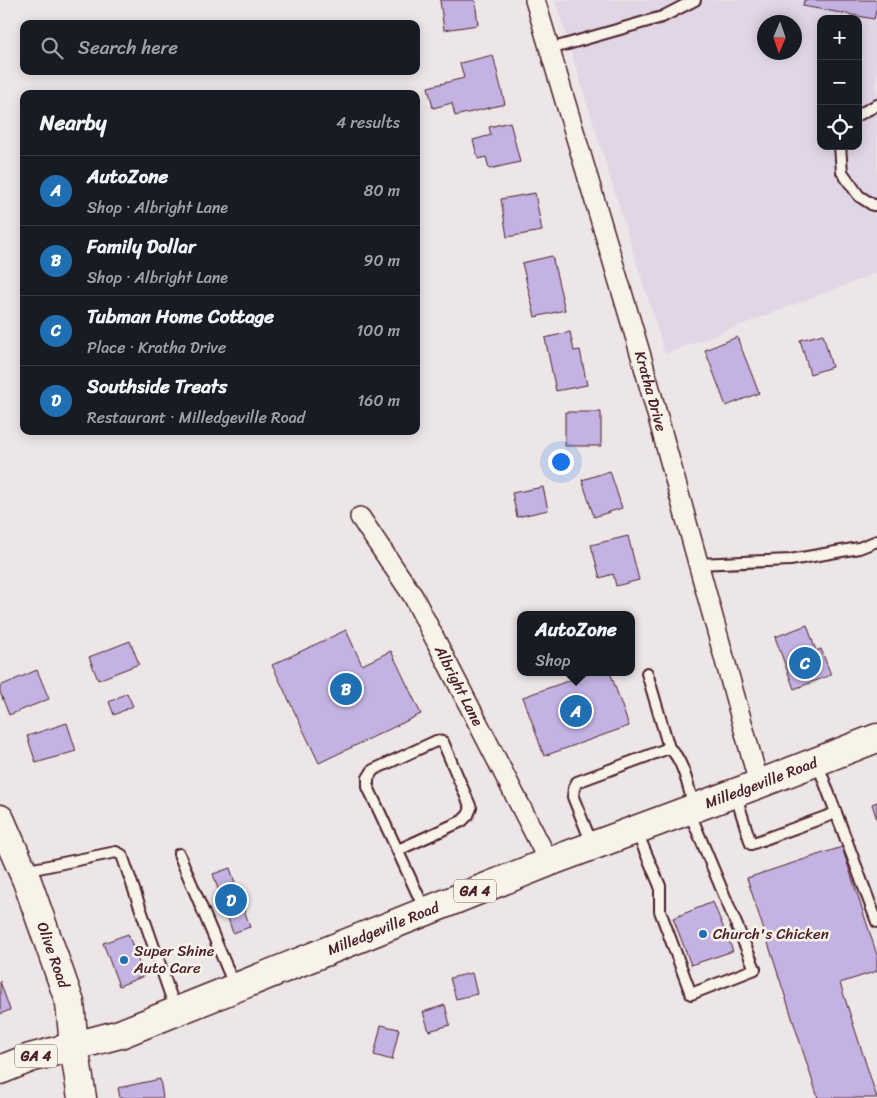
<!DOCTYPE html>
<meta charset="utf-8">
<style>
:root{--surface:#171b24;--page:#242831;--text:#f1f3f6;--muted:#9ea1a6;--line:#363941;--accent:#1f6fb2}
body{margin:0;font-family:Sriracha,sans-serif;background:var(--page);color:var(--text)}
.controls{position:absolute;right:15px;top:15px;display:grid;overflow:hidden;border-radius:10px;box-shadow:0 2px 12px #0003}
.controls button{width:45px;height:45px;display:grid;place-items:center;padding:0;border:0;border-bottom:1px solid var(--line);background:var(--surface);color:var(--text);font:25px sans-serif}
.compass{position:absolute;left:757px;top:15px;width:45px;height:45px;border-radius:50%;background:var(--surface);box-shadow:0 2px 12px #0003;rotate:182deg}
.you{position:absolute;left:560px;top:461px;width:18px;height:18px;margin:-12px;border:4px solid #fff;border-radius:50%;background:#1a73e8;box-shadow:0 0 0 8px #1a73e833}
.badge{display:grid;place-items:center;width:32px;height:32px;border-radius:50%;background:var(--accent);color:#fff;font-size:16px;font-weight:700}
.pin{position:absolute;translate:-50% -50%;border:2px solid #fff;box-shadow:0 1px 5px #0006}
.popup{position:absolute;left:517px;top:611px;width:118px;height:65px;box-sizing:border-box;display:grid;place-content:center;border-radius:10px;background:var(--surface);filter:drop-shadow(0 1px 4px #0005);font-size:16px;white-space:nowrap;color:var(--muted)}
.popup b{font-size:19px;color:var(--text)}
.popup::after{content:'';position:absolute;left:50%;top:100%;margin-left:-10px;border:10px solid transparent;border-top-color:var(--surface)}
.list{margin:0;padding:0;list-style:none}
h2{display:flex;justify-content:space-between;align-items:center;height:65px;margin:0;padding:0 20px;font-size:21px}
h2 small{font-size:16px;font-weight:400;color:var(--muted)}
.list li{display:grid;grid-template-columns:32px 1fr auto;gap:15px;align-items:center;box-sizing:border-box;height:70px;padding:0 20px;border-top:1px solid var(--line)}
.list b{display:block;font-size:19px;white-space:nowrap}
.list p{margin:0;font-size:16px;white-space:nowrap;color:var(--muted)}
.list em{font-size:16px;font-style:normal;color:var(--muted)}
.icon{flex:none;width:28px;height:28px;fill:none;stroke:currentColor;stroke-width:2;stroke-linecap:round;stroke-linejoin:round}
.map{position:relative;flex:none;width:877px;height:1098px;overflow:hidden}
.search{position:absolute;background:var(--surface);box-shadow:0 2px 12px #0003;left:20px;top:20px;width:400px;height:55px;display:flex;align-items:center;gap:12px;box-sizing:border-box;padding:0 18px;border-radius:10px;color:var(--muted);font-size:19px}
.panel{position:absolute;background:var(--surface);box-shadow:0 2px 12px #0003;left:20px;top:90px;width:400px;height:345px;border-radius:10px}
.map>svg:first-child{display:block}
.built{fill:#e1d6e6;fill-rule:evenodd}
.building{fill:#c4b2e2;stroke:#4a1f2b}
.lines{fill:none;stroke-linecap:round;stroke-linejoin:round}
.lane-casing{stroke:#4a1f2b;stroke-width:14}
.street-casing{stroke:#4a1f2b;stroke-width:22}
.secondary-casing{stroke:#4a1f2b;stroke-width:31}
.primary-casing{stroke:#4a1f2b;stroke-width:31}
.lane{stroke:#f7f3e8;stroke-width:10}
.street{stroke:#f7f3e8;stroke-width:19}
.secondary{stroke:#f7f3e8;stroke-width:28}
.primary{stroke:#f7f3e8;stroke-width:28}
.poi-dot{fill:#1f6fb2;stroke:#f7f3e8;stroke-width:2}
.labels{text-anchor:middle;stroke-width:5;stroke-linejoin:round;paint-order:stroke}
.shield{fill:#f7f3e8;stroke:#7e5f64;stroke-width:1}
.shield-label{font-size:14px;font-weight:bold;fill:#4a1f2b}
.street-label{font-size:15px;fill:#4a1f2b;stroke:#f7f3e8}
.poi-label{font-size:15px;fill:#4a1f2b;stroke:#f7f3e8;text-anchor:start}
</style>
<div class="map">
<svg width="877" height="1098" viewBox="0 0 877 1098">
<rect width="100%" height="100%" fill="#ede6e7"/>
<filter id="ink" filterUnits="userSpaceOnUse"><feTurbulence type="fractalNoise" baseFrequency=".02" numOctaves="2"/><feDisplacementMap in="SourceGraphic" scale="10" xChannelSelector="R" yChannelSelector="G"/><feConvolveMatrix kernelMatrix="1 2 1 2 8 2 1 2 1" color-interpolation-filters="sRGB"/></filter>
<g filter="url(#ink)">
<path class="built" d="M555,0H877V273L665,354ZM821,19H858V146H821ZM764,22H794V52H764Z"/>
<path class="building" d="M440,0H475L478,25L444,30Z
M804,0H877V6L874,19L803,6Z
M493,55L505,104L455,116L452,103L433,108L428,87L464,78L460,63Z
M510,122L520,162L489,169L486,157L478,159L473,140L491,135L489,127Z
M535,193L542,231L507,237L501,199Z
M552,256L565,310L535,317L522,263Z
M570,332L574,351L580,350L587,385L556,391L545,338Z
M823,334L832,367L810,374L800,340Z
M737,337L759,393L726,406L705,350Z
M565,412H601V446H565Z
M610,471L622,508L594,517L582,480Z
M543,487L548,510L517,517L512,493Z
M628,536L639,580L616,586L613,574L600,578L591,545Z
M807,625L816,651L821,649L831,675L794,689L775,637Z
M346,630L362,665L391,651L421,714L319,763L272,665Z
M130,641L139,664L98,680L89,657Z
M37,670L49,699L9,715L0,692V686Z
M593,672H610L629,726L544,756L523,697Z
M127,693L133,706L114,715L109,702Z
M67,723L76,751L36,763L27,736Z
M877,802V820L872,804Z
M842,847L877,955V971L840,983L877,1098H818L747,878Z
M230,868L250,927L233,933L213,874Z
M713,902L733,951L691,965L673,918Z
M128,934L144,976L119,986L103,943Z
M472,973L477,994L456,999L450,978Z
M0,981L10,1010L0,1014Z
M445,1005L450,1025L429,1031L423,1012Z
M381,1025L399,1029L392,1060L374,1055Z
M160,1079L163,1098H120L118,1088Z"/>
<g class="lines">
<g class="lane-casing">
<path id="lane" d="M550,49L662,17L695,0
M858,115L877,105
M840,146L842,172L859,196L873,205H877
M698,564L790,560L859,548L877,541
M647,673L669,748
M817,762L877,922
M735,793L751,844L836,813
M636,830L660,886V911L691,994L755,969L689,811
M592,844L573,797L574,788L577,782L669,748C683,758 689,790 694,807
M398,850L462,821L468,815L471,808L443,742L436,741L373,770L368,778V787L425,910
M179,854L235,987
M24,871L116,852L122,855L176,1011"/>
</g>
<g class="street-casing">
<g id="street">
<path id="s1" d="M535,0L641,356L759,784"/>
<path id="s2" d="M360,517L413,596L549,862"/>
</g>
</g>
<g class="secondary-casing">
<g id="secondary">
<path id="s3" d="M0,819L27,881L70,1003L74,1046L82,1098"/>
</g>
</g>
<g class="primary-casing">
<g id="primary">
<path id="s4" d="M0,1070L30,1058L120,1034L549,862L759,784L877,738"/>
</g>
</g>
<use href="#lane" class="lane"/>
<use href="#street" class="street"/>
<use href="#secondary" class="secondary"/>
<use href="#primary" class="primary"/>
</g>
</g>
<g class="poi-dot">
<circle cx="703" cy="934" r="5"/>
<circle cx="124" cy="960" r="5"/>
</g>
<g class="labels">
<g class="shield">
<rect x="454" y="879.5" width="42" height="23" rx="4"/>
<rect x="15" y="1044.5" width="42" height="23" rx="4"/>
</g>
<g class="shield-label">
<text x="475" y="896">GA 4</text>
<text x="36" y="1061">GA 4</text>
</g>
<g class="street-label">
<text dy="5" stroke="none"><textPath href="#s1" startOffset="408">Kratha Drive</textPath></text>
<text dy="5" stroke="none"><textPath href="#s2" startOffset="196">Albright Lane</textPath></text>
<text dy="5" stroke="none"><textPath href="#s4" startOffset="814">Milledgeville Road</textPath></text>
<text dy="5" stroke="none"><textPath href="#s4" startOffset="409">Milledgeville Road</textPath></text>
<text dy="5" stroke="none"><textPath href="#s3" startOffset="146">Olive Road</textPath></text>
</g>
<g class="poi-label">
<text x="713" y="939">Church's Chicken</text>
<text x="134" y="956">Super Shine<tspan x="134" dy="17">Auto Care</tspan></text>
</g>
</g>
</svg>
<div class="controls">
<button>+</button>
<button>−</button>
<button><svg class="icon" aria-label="locate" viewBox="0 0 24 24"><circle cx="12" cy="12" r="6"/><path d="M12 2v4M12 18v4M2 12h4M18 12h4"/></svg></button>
</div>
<svg class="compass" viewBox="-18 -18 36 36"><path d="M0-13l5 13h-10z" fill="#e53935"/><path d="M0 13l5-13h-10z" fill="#9ea1a6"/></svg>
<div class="you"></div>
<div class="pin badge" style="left:576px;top:711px">A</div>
<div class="popup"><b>AutoZone</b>Shop</div>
<div class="pin badge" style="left:346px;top:689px">B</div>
<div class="pin badge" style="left:805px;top:663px">C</div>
<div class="pin badge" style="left:231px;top:900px">D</div>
<div class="search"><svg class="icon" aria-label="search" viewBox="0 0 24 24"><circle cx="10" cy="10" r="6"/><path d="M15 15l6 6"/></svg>Search here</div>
<section class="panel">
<h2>Nearby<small>4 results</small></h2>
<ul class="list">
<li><span class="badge">A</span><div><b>AutoZone</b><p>Shop · Albright Lane</p></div><em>80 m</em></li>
<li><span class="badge">B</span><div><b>Family Dollar</b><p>Shop · Albright Lane</p></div><em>90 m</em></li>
<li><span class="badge">C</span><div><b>Tubman Home Cottage</b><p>Place · Kratha Drive</p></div><em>100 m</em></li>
<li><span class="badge">D</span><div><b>Southside Treats</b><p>Restaurant · Milledgeville Road</p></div><em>160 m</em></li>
</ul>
</section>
</div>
